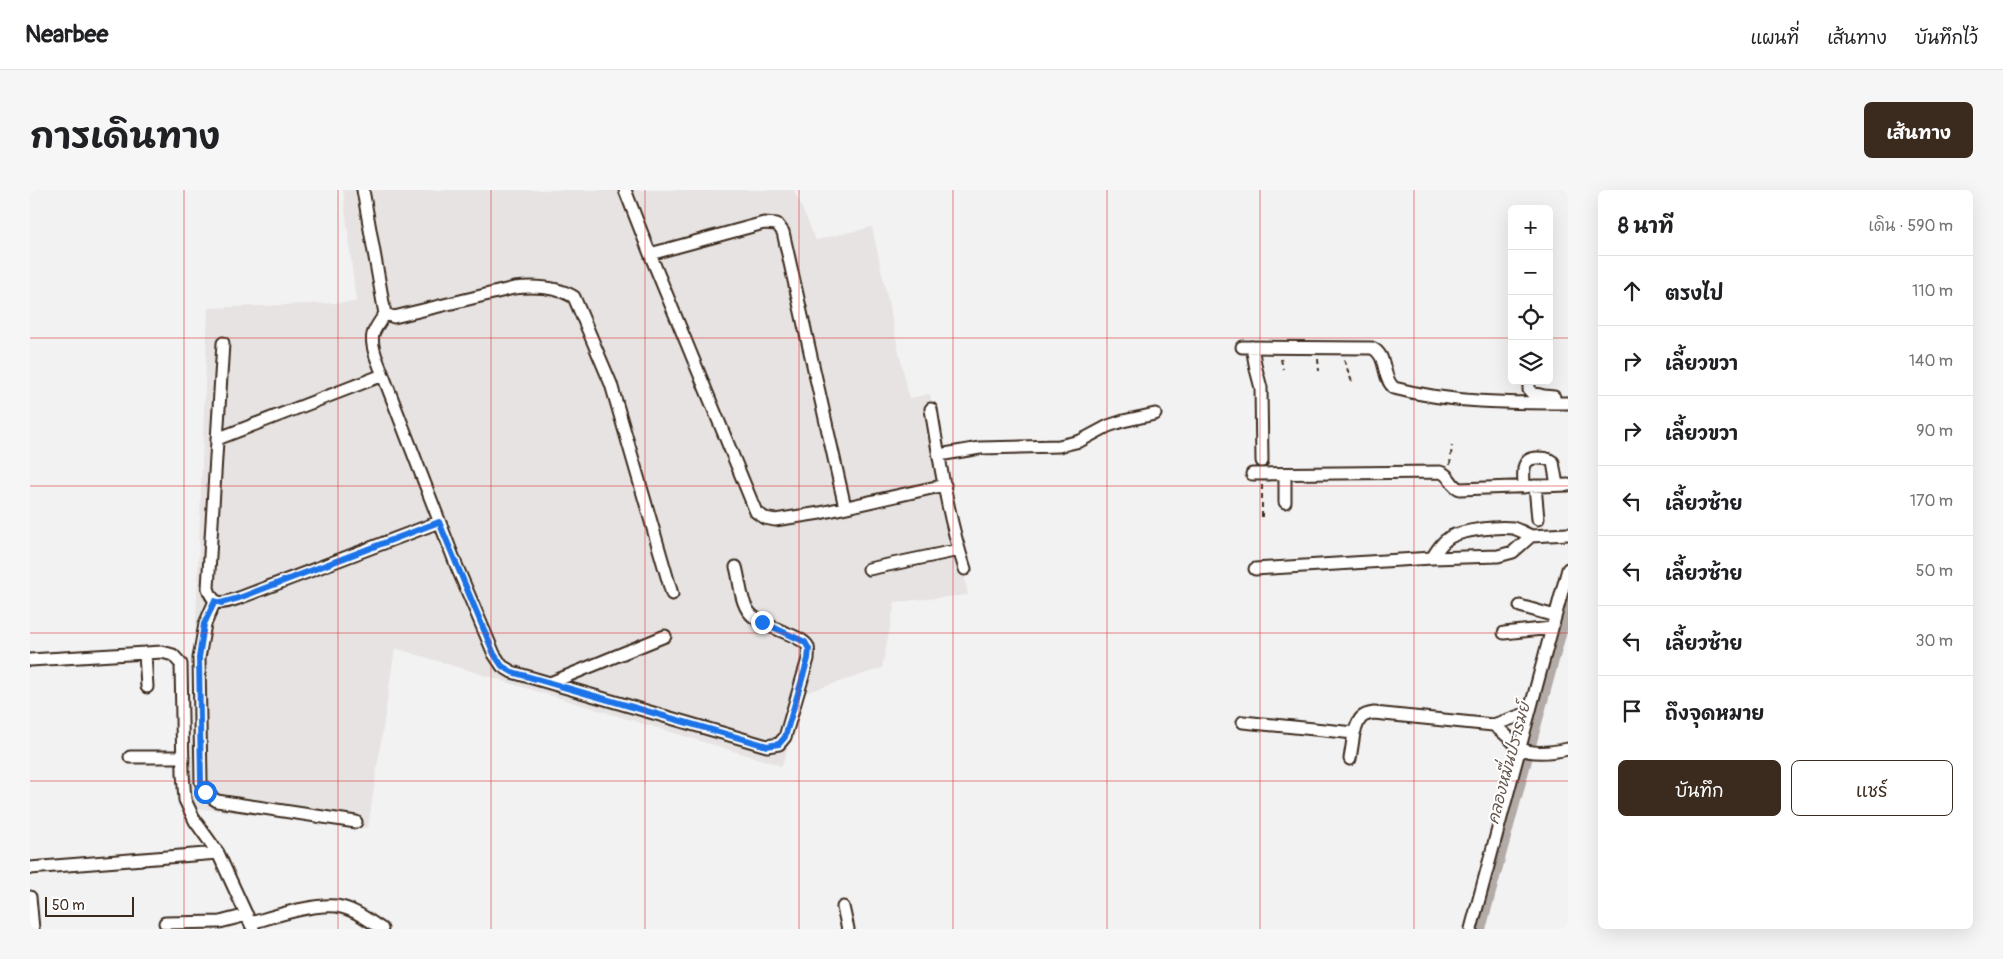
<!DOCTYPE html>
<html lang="th">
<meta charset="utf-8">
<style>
:root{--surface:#fff;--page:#f6f6f6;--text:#202124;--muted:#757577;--line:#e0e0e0;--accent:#3b2a1e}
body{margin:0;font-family:Pangolin,"Playpen Sans Thai",sans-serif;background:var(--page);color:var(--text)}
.controls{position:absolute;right:15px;top:15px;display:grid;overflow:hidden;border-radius:8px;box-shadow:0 5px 20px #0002}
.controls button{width:45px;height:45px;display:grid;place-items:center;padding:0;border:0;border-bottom:1px solid var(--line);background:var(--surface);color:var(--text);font:25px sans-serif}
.scale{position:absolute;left:15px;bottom:12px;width:89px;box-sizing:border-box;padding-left:5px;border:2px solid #3b2a1e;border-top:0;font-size:14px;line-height:18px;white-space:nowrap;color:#3b2a1e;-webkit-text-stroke:4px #fff;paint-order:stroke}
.stop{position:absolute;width:15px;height:15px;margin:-11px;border:4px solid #1a73e8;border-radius:50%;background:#fff}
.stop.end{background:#1a73e8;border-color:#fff;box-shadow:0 1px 5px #0008}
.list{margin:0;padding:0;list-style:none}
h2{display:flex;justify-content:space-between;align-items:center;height:65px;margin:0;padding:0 20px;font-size:21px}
h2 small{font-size:16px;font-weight:400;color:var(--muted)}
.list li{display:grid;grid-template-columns:32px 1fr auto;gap:15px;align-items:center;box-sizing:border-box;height:70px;padding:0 20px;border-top:1px solid var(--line)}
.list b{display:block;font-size:19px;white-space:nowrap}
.list em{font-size:16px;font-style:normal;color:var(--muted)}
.actions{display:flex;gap:10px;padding:15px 20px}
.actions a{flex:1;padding:11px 0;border:1px solid var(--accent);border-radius:8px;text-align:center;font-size:18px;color:var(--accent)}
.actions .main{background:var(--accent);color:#fff}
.icon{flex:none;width:28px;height:28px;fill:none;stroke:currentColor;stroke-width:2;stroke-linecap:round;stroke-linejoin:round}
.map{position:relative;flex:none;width:1538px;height:739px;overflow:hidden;border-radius:8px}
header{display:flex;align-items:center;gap:30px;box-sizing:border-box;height:70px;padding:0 25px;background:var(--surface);border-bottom:1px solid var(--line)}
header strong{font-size:24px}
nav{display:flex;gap:28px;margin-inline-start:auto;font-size:18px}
.intro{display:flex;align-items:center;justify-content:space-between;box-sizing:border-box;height:120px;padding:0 30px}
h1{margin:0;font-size:35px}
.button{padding:12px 22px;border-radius:8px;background:var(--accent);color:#fff;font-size:18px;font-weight:700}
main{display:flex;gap:30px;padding:0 30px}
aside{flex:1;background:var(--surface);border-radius:8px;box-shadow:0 5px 20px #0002}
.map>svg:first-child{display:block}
.built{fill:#e6e3e2}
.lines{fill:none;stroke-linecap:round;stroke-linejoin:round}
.canal{stroke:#b2aba7;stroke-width:12}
.minor-casing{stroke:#3b2a1e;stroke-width:15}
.path{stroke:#3b2a1e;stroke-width:2;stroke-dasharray:5 4;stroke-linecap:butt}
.minor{stroke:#fff;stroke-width:11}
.route{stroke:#1a73e8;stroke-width:6}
.grid{fill:none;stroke:#d62828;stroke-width:1;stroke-opacity:0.55}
.labels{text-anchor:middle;stroke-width:4;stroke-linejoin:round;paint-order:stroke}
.water-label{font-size:16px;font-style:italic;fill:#65574e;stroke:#fff}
</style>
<header>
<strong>Nearbee</strong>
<nav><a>แผนที่</a><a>เส้นทาง</a><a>บันทึกไว้</a></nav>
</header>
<div class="intro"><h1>การเดินทาง</h1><a class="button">เส้นทาง</a></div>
<main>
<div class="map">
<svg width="1538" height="739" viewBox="0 0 1538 739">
<rect width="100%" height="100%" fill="#f3f2f2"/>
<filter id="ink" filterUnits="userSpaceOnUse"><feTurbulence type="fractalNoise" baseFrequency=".02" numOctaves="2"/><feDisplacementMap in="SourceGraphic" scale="10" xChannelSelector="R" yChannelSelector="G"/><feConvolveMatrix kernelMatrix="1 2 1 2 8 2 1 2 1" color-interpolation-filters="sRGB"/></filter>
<g filter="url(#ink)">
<path class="built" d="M313,0H764L786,50L842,37L879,208L900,204L938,405L865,412L852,478L775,503L752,576L365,458L338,638L164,618L160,588L178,118L326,112Z"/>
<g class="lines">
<path class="canal" d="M1450,739L1538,415"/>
<g class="minor-casing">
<path id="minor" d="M333,0L355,124L364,127L484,98C504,96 526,96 544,107L581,194L642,404
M595,0L620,64L734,33L747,34L753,42L815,317
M620,64L726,322L735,328L745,330L790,323L915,295
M355,124C342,142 339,146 346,167L427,377L464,464L472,476L482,482L737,556L749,554L755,547L778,469C778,465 779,461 778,457C774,445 729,437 719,422C710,411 710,390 706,377
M193,153L178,398C184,418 193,413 209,408L409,332
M1212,157L1342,158C1358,165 1351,187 1364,198C1420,213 1480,213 1538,213
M1222,157L1226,179L1231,198L1232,271
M1499,191V200L1502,203L1514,206L1524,207
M901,219C910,273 918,328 935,379
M187,249L353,185
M909,265L950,258L1029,256L1050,251L1078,236L1093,231L1125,224
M1222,284L1410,282C1420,284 1420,296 1430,299L1538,295
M1255,284V312
M1505,296L1508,329
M1494,297C1494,284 1490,268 1507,268C1513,268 1518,268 1523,272L1527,295
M1402,368C1407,360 1412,352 1420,347C1434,340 1467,336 1483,338C1489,340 1495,343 1501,346
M839,379L929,360
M1225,379L1402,368L1468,366L1483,362L1501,346L1538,344
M185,411L175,434L169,468L171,592L175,603L187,611L326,632
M1490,416L1525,426
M1474,443L1522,438
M115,463L117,497
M0,470L132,462L143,465L151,474L153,583L155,610L165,631L188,663L223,739
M520,493L635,446
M1213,532L1324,543L1320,569
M1463,535C1473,541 1479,548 1487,556C1499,566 1524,562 1538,559
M1324,543C1329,530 1329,525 1344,523L1463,535L1498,523
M100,567H153
M0,678L188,663
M0,707L3,739
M813,717L818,739
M135,733L190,732L217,725
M221,733C245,726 281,714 306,716C323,718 338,730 352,739
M1441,739L1538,379"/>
</g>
<path class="path" d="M1251,169L1253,179
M1288,169L1289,181
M1314,170L1322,192
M1420,275L1422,255
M1232,327V295"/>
<use href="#minor" class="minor"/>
</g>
</g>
<g class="lines" filter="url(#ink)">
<path class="route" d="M175,602L171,592L169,468L174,434L185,411L191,413L209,408L409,332L464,464L472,476L482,482L737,556L749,554L755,547L778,469L779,459L775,452L732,432"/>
</g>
<path class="grid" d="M154,0V739M308,0V739M461,0V739M615,0V739M769,0V739M923,0V739M1077,0V739M1230,0V739M1384,0V739M0,148H1482M1519,148H1538M0,296H1538M0,443H1538M0,591H1538"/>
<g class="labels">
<g class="water-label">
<text transform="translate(1478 573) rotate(-75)" y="6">คลองหมื่นปรารมย์</text>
</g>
</g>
</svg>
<div class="controls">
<button>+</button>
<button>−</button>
<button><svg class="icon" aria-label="locate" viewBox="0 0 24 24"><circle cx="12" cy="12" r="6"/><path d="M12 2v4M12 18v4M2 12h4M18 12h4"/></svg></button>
<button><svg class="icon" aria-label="layers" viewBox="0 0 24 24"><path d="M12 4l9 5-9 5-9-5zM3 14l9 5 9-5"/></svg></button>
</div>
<div class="scale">50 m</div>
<div class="stop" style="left:175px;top:602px"></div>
<div class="stop end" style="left:732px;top:432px"></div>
</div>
<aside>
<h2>8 นาที<small>เดิน · 590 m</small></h2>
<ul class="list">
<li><svg class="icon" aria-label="ahead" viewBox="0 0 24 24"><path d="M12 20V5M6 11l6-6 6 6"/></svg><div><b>ตรงไป</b></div><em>110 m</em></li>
<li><svg class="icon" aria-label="right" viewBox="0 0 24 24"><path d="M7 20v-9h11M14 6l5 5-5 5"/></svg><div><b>เลี้ยวขวา</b></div><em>140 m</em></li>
<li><svg class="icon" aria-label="right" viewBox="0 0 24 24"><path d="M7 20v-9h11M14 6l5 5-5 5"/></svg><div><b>เลี้ยวขวา</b></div><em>90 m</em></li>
<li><svg class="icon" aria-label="left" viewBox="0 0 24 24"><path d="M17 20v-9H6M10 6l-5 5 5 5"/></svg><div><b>เลี้ยวซ้าย</b></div><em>170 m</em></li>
<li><svg class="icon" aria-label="left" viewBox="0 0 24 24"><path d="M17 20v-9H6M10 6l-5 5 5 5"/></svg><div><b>เลี้ยวซ้าย</b></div><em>50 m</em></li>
<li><svg class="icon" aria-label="left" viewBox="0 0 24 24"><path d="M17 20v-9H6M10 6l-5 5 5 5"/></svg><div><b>เลี้ยวซ้าย</b></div><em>30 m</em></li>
<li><svg class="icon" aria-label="arrive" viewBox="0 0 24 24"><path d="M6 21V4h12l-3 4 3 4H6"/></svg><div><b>ถึงจุดหมาย</b></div></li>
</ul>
<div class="actions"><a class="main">บันทึก</a><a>แชร์</a></div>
</aside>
</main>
